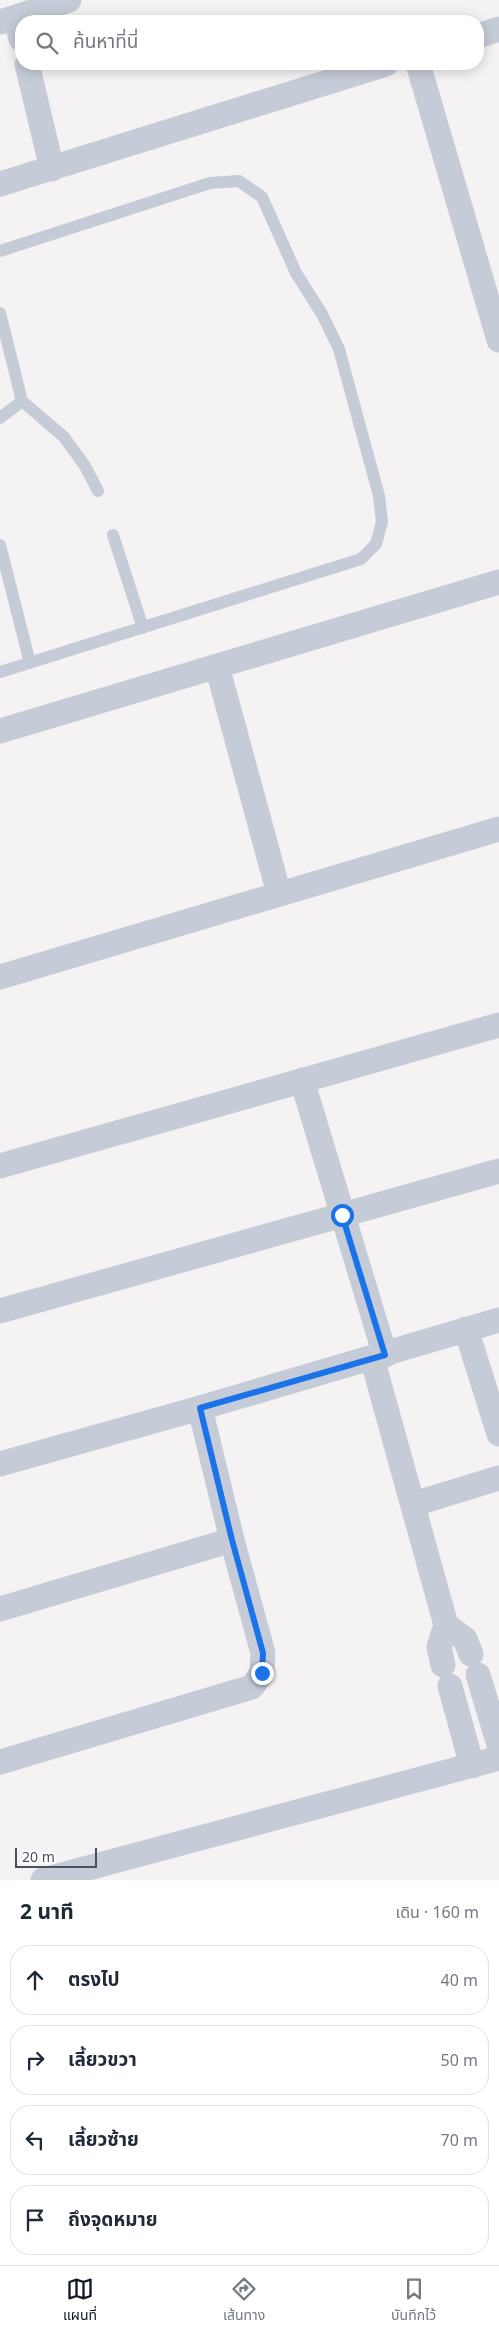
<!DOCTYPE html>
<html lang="th">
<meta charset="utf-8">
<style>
:root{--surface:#fff;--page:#f2f2f3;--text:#1f2937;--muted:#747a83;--line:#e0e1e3;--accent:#111827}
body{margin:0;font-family:"Noto Sans","Noto Sans Thai",sans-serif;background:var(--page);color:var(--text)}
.scale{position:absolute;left:15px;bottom:12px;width:82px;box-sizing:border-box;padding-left:5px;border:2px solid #485161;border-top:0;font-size:14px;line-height:18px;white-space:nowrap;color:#485161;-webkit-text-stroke:4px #fff;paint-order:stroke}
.stop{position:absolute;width:15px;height:15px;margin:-11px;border:4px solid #1a73e8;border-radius:50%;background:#fff}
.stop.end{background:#1a73e8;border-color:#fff;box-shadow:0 1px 5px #0008}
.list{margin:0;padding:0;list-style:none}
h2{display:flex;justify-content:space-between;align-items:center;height:65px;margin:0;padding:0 20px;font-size:21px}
h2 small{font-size:16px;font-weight:400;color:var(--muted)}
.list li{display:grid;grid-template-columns:32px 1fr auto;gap:15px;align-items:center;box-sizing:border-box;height:70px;margin:0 10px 10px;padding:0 10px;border:1px solid var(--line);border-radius:20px}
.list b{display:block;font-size:19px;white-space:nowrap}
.list em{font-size:16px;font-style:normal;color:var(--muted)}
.icon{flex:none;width:28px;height:28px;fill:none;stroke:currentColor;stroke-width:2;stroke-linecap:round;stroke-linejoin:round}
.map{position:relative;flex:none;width:499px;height:1880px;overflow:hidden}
.search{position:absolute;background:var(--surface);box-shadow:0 2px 12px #0003;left:15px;right:15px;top:15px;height:55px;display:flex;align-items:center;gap:12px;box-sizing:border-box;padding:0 18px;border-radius:20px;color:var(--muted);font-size:19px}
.sheet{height:385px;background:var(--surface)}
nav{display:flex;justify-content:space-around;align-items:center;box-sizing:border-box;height:70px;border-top:1px solid var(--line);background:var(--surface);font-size:14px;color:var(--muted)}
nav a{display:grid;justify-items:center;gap:2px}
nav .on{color:var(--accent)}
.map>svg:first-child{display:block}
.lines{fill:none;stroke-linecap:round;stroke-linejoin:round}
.service{stroke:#c5cbd7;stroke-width:12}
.minor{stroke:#c5cbd7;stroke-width:25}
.route{stroke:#1a73e8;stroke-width:6}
</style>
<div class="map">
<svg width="499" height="1880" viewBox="0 0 499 1880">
<rect width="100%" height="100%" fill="#f4f2f2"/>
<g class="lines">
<path class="service" d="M0,251L210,183L239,181L262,197L296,273L322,314L339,349L379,496L382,522L376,544L361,559L0,672
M0,313L22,401L64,437L85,466L98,491
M0,418L22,401
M113,535L143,628
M0,545L30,663"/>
<path class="minor" d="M16,17L21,39
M0,22L69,0
M478,36L499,29
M27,64L52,169
M418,64L499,340
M0,184L386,64
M217,666L279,894
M0,731L499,582
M0,977L499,829
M302,1080L385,1355
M0,1166L499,1025
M0,1311L499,1171
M466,1329L499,1434
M372,1358L446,1625L439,1647L443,1665
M0,1464L200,1408
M414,1504L499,1478
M0,1609L232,1540
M446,1625L465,1639L471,1654
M478,1675L499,1745
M450,1686L472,1766
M0,1762L252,1687L262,1673L263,1653L232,1540L200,1408L499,1320
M43,1880L499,1758"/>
</g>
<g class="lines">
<path class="route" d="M262,1673L263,1653L232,1540L200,1408L385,1355L342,1215"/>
</g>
</svg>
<div class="scale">20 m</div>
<div class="stop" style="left:342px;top:1215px"></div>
<div class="stop end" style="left:262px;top:1673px"></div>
<div class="search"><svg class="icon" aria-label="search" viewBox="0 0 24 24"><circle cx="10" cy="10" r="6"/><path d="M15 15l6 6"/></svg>ค้นหาที่นี่</div>
</div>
<section class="sheet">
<h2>2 นาที<small>เดิน · 160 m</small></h2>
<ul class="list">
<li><svg class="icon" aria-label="ahead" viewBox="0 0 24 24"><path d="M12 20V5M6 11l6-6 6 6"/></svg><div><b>ตรงไป</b></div><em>40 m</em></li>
<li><svg class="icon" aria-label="right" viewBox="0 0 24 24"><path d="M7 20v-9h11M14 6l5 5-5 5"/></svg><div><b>เลี้ยวขวา</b></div><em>50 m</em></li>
<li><svg class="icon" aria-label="left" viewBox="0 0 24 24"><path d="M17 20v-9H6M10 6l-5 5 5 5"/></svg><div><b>เลี้ยวซ้าย</b></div><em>70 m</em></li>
<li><svg class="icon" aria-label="arrive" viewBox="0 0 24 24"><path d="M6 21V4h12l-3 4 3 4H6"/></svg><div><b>ถึงจุดหมาย</b></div></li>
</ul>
</section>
<nav>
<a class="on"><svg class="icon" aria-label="map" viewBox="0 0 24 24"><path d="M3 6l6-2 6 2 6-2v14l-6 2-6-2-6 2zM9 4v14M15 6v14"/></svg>แผนที่</a>
<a><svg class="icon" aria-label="directions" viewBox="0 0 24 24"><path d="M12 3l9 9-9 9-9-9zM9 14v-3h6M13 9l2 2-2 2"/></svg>เส้นทาง</a>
<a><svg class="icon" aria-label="saved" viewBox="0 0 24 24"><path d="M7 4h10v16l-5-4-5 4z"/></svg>บันทึกไว้</a>
</nav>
